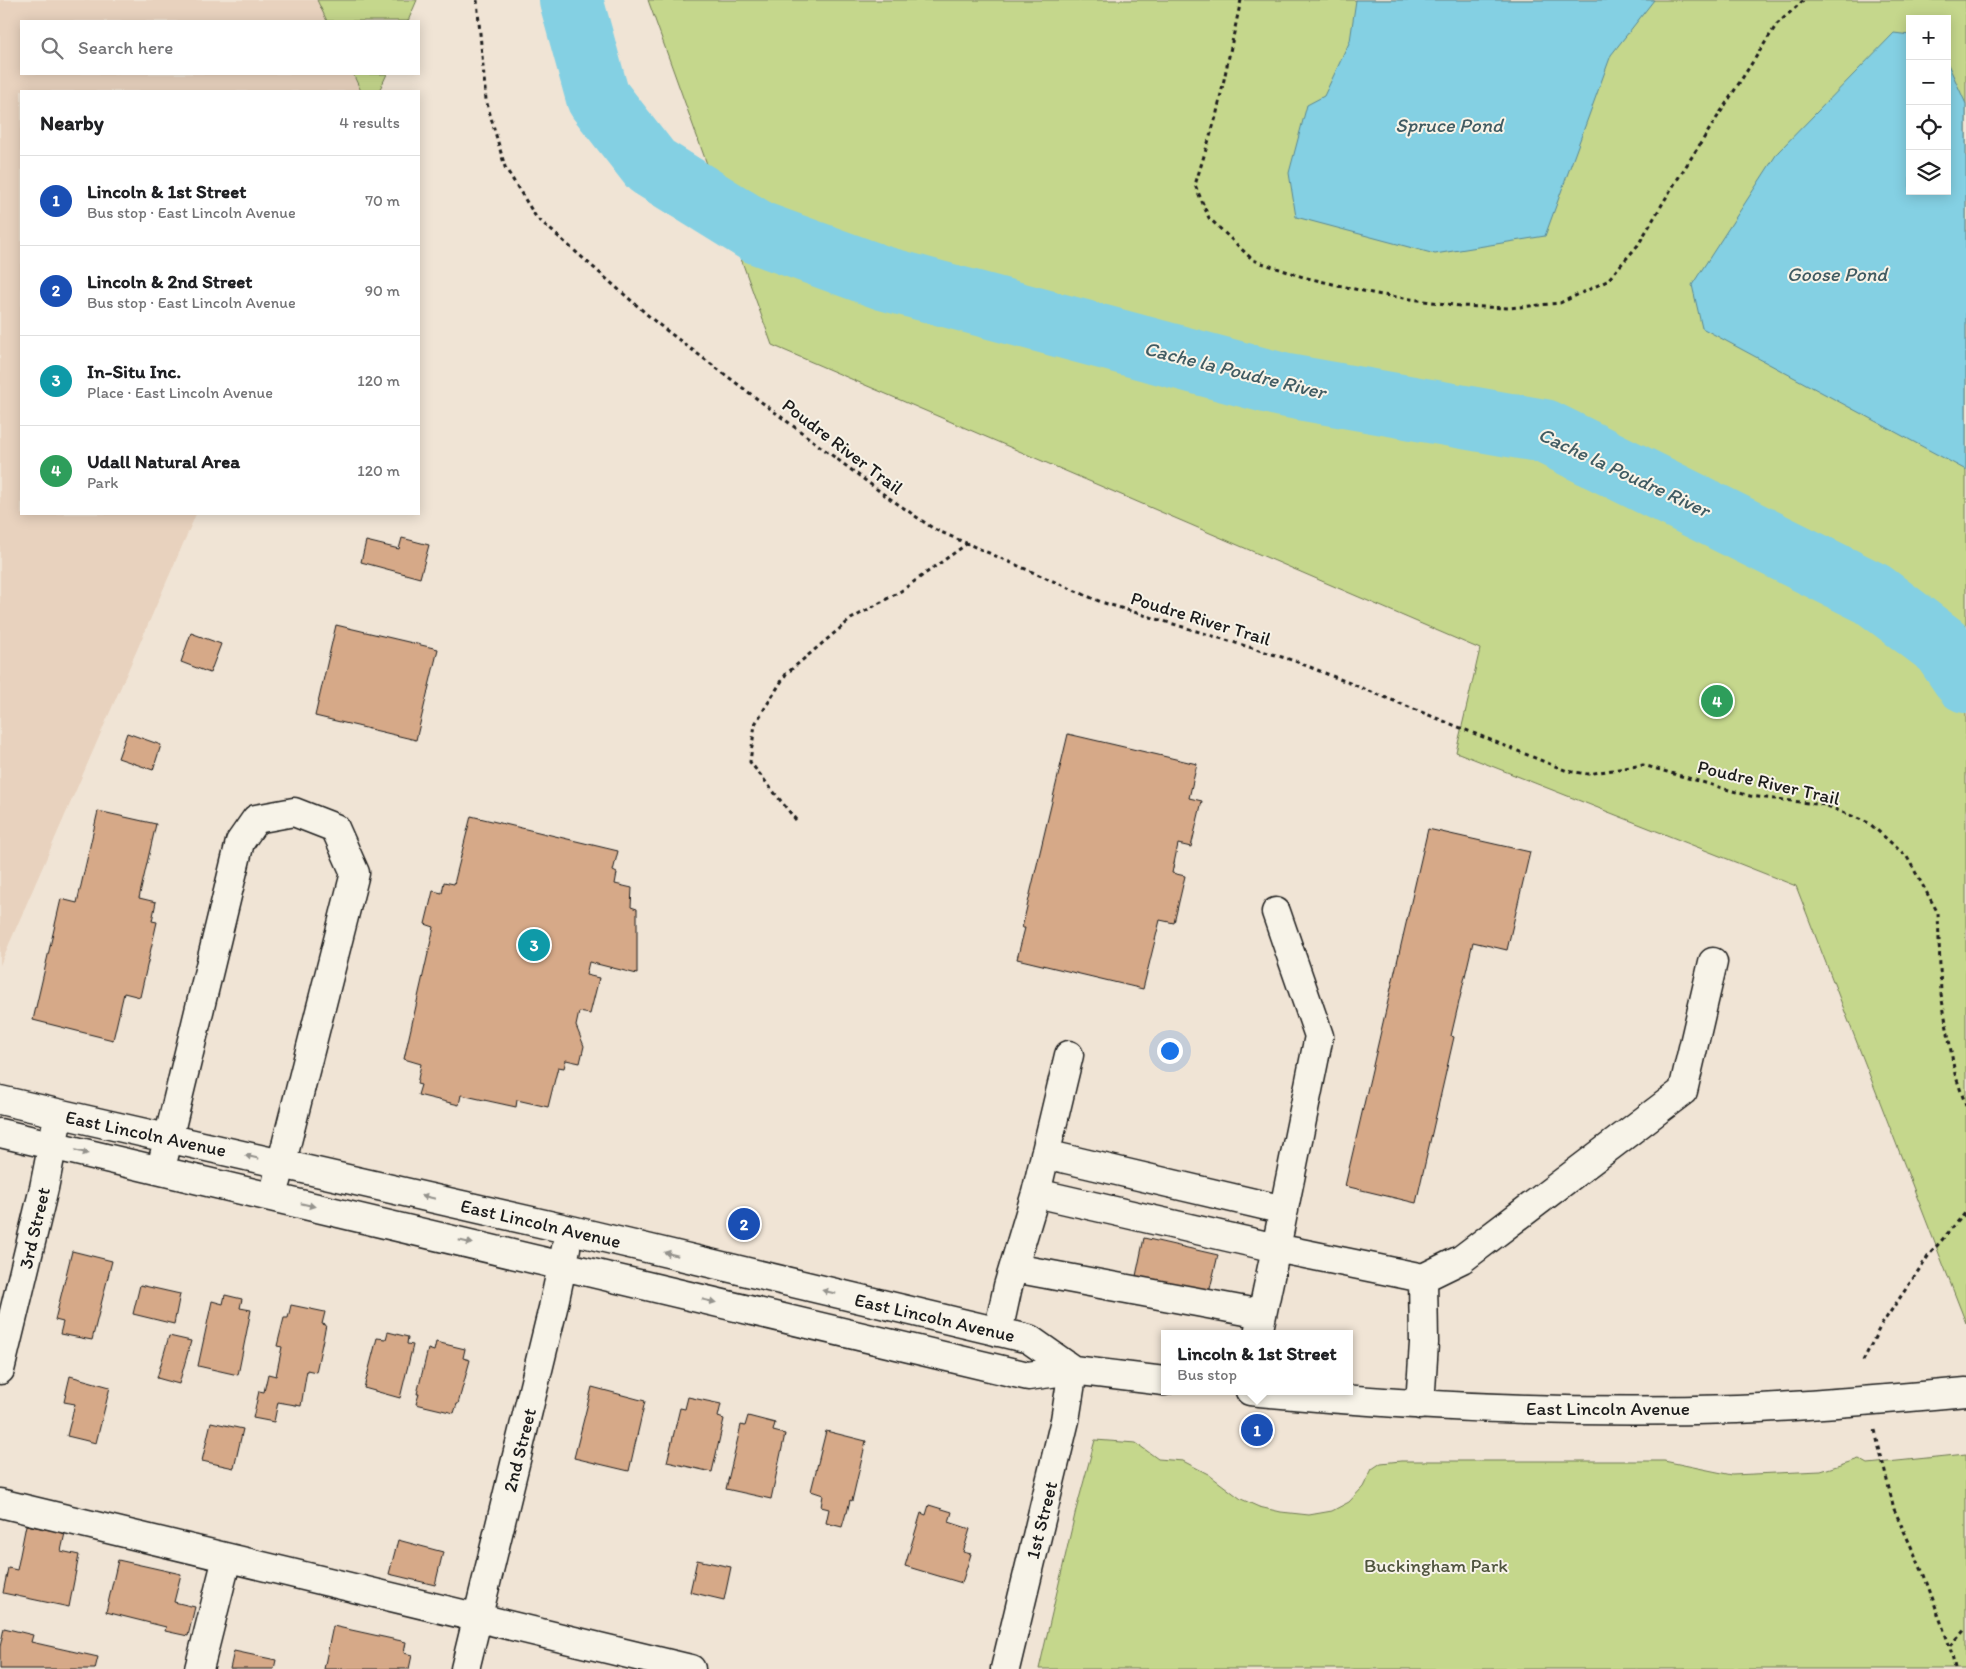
<!DOCTYPE html>
<meta charset="utf-8">
<style>
:root{--surface:#fff;--page:#f2f2f2;--text:#202124;--muted:#757577;--line:#e0e0e0;--accent:#c8321e}
body{margin:0;font-family:Itim,sans-serif;background:var(--page);color:var(--text)}
.controls{position:absolute;right:15px;top:15px;display:grid;overflow:hidden;border-radius:0px;box-shadow:0 2px 12px #0003}
.controls button{width:45px;height:45px;display:grid;place-items:center;padding:0;border:0;border-bottom:1px solid var(--line);background:var(--surface);color:var(--text);font:25px sans-serif}
.you{position:absolute;left:1169px;top:1050px;width:18px;height:18px;margin:-12px;border:4px solid #fff;border-radius:50%;background:#1a73e8;box-shadow:0 0 0 8px #1a73e833}
.badge{display:grid;place-items:center;width:32px;height:32px;border-radius:50%;background:var(--accent);color:#fff;font-size:16px;font-weight:700}
.pin{position:absolute;translate:-50% -50%;border:2px solid #fff;box-shadow:0 1px 5px #0006}
.popup{position:absolute;left:1161px;top:1330px;width:192px;height:65px;box-sizing:border-box;display:grid;place-content:center;border-radius:0px;background:var(--surface);filter:drop-shadow(0 1px 4px #0005);font-size:16px;white-space:nowrap;color:var(--muted)}
.popup b{font-size:19px;color:var(--text)}
.popup::after{content:'';position:absolute;left:50%;top:100%;margin-left:-10px;border:10px solid transparent;border-top-color:var(--surface)}
.list{margin:0;padding:0;list-style:none}
h2{display:flex;justify-content:space-between;align-items:center;height:65px;margin:0;padding:0 20px;font-size:21px}
h2 small{font-size:16px;font-weight:400;color:var(--muted)}
.list li{display:grid;grid-template-columns:32px 1fr auto;gap:15px;align-items:center;box-sizing:border-box;height:90px;padding:0 20px;border-top:1px solid var(--line)}
.list b{display:block;font-size:19px;white-space:nowrap}
.list p{margin:0;font-size:16px;white-space:nowrap;color:var(--muted)}
.list em{font-size:16px;font-style:normal;color:var(--muted)}
.icon{flex:none;width:28px;height:28px;fill:none;stroke:currentColor;stroke-width:2;stroke-linecap:round;stroke-linejoin:round}
.map{position:relative;flex:none;width:1966px;height:1669px;overflow:hidden}
.search{position:absolute;background:var(--surface);box-shadow:0 2px 12px #0003;left:20px;top:20px;width:400px;height:55px;display:flex;align-items:center;gap:12px;box-sizing:border-box;padding:0 18px;border-radius:0px;color:var(--muted);font-size:19px}
.panel{position:absolute;background:var(--surface);box-shadow:0 2px 12px #0003;left:20px;top:90px;width:400px;height:425px;border-radius:0px}
.map>svg:first-child{display:block}
.built{fill:#e8d2be}
.green{fill:#c5d78c;stroke:#707a54;fill-rule:evenodd}
.water{fill:#84d0e3;stroke:#5a8893}
.lines{fill:none;stroke-linecap:round;stroke-linejoin:round}
.river{stroke:#84d0e3;stroke-width:64}
.building{fill:#d6a988;stroke:#1c1c1c}
.minor-casing{stroke:#1c1c1c;stroke-width:31}
.path{stroke:#1c1c1c;stroke-width:3;stroke-dasharray:4 4;stroke-linecap:butt}
.minor{stroke:#f7f3e8;stroke-width:28}
.oneway{fill:#94928c}
.labels{text-anchor:middle;stroke-width:4;stroke-linejoin:round;paint-order:stroke}
.street-label{font-size:19px;fill:#1c1c1c;stroke:#f7f3e8}
.park-label{font-size:19px;fill:#4f543e;stroke:#f7f3e8}
.water-label{font-size:20px;font-style:italic;fill:#405b62;stroke:#f7f3e8}
</style>
<div class="map">
<svg width="1966" height="1669" viewBox="0 0 1966 1669">
<rect width="100%" height="100%" fill="#f0e4d5"/>
<filter id="ink" filterUnits="userSpaceOnUse"><feTurbulence type="fractalNoise" baseFrequency=".02" numOctaves="2"/><feDisplacementMap in="SourceGraphic" scale="10" xChannelSelector="R" yChannelSelector="G"/><feConvolveMatrix kernelMatrix="1 2 1 2 8 2 1 2 1" color-interpolation-filters="sRGB"/></filter>
<g filter="url(#ink)">
<path class="built" d="M0,0H317L327,21H21V74H353L361,91H21V514H196L0,965Z"/>
<path class="green" d="M317,0H417L408,21H327Z
M648,0H1966V1323L1796,886L1456,752L1480,649L772,345ZM1910,19H1947V191H1910Z
M353,74H387L379,91H361Z
M1095,1440L1136,1443L1158,1459L1183,1461L1208,1474L1241,1499L1259,1507L1281,1512L1309,1515L1332,1511L1349,1502L1363,1487L1372,1469L1381,1463L1401,1461H1664L1732,1475L1821,1471L1859,1459L1868,1464L1966,1454V1669H1039L1076,1510Z"/>
<path class="water" d="M1356,0H1654L1611,55L1545,236L1435,254L1296,217L1289,173L1307,105L1324,96L1350,41Z
M1894,33L1910,35V191H1947V62L1966,104V470L1702,328L1692,285L1778,152Z"/>
<g class="lines">
<path class="river" d="M571,0L598,98L651,166L759,233L883,278L1282,385L1544,431L1873,594L1942,646L1966,681"/>
</g>
<path class="building" d="M402,538L429,545L420,578L361,562L366,541L399,549Z
M336,625L438,649L416,740L315,716Z
M191,633L221,644L210,673L181,662Z
M127,733L161,745L153,770L118,758Z
M1068,734L1197,764L1189,798L1202,801L1191,847L1178,844L1172,873L1185,876L1174,923L1160,920L1143,989L1017,959L1025,928H1022Z
M98,811L156,824L139,898L156,902L152,921L157,922L140,997L124,993L113,1040L33,1020L61,899L77,903Z
M471,816L618,851L613,871L617,873L615,884L632,888L631,907L637,909V974L589,962L586,975L599,978L590,1014L579,1012L576,1026L584,1046L580,1063L566,1060L564,1068L558,1067L548,1107L517,1100L516,1107L461,1095L459,1105L418,1095L421,1085L417,1084L421,1064L404,1059L434,927L425,924L433,891L442,893L444,882L454,884Z
M1428,829L1530,852L1507,950L1473,942L1451,1036L1454,1037L1416,1203L1345,1186Z
M1144,1238L1218,1255L1209,1293L1136,1276Z
M72,1251L112,1261L92,1340L60,1334L63,1322L55,1320Z
M140,1285L180,1294L174,1324L133,1314Z
M225,1295L242,1299L240,1308L251,1310L238,1375L198,1366L212,1301L223,1304Z
M291,1305L325,1312L322,1324L326,1325L316,1372L307,1370L301,1406L278,1402L274,1422L253,1418L259,1391L264,1392L268,1374L276,1376L282,1347L277,1346L284,1318H288Z
M388,1332L408,1337L407,1344L413,1345L400,1398L364,1388L377,1338L386,1339Z
M169,1336L191,1341L179,1384L157,1378Z
M436,1342L465,1349L463,1358L470,1360L458,1404H457L454,1413L416,1404L419,1394H417L428,1349L434,1351Z
M70,1376L110,1387L96,1443L67,1436L75,1404L64,1402Z
M592,1387L645,1401L629,1471L574,1458Z
M688,1397L721,1404L718,1417L724,1419L712,1472L667,1462L680,1408L685,1409Z
M748,1416L775,1423L773,1431L785,1434L771,1499L726,1489L741,1425L745,1426Z
M211,1422L243,1429L234,1468L202,1461Z
M826,1431L866,1441L852,1501L850,1500L847,1513H846L842,1527L826,1523L829,1509L821,1507L823,1495L811,1491Z
M929,1505L952,1512L949,1522L970,1529L963,1552L971,1554L962,1583L905,1566L921,1513L926,1515Z
M26,1525L65,1533L61,1551L79,1555L69,1607L3,1593L8,1568L17,1570Z
M398,1540L443,1552L435,1585L389,1574Z
M118,1560L181,1574L174,1602L195,1607L188,1636L165,1631L166,1627L106,1612Z
M697,1560L731,1567L724,1600L690,1592Z
M333,1626L406,1642L404,1653L412,1655L409,1669H324Z
M4,1628L33,1635L31,1642L98,1657L95,1669H0V1647Z
M234,1651L276,1660L274,1669H230Z"/>
<g class="lines">
<g class="minor-casing">
<path id="minor" d="M1276,912L1319,1036L1276,1248L1423,1278L1424,1343L1420,1405
M0,1100L571,1230L1029,1339L1073,1370
M0,1133L1028,1376L1073,1370L1164,1381
M1045,1154L1284,1210
M164,1156L240,842L256,819L294,812L335,828L355,873L277,1181
M1036,1193L1069,1055
M1014,1268L1262,1314
M1423,1278L1462,1259L1683,1091L1713,962
M998,1332L1008,1286L1036,1193L1276,1248L1258,1334
M0,1370L44,1188L56,1127
M1250,1391C1411,1407 1575,1414 1737,1409C1813,1406 1890,1399 1966,1392
M0,1503L691,1669
M199,1669L227,1558
M465,1669L553,1308L566,1248
M1005,1669L1065,1420L1073,1370"/>
</g>
<path class="path" d="M477,0L486,100L505,167L536,217L658,324L882,493L934,529L1101,602L1295,661L1567,771L1588,774L1643,765L1750,796L1825,805L1869,823L1907,857L1938,913L1941,994L1955,1074L1966,1106
M1241,0L1216,117L1195,185L1209,218L1253,260L1303,277L1376,294L1460,306L1509,308L1560,303L1607,281L1638,245L1670,191L1777,24L1804,0
M796,820L750,762L755,724L786,674L851,619L901,591L968,543
M1863,1361L1880,1327L1929,1255L1966,1212
M1875,1431L1894,1509L1924,1575L1950,1647
M1955,1669L1950,1647L1966,1628"/>
<use href="#minor" class="minor"/>
</g>
<defs><path id="oneway-solid" d="M-6-.8H1V-3.2L6.5 0L1 3.2V.8H-6Z" transform="scale(1.25)"/></defs>
<g class="oneway">
<use href="#oneway-solid" transform="translate(82 1152) rotate(14)"/>
<use href="#oneway-solid" transform="translate(252 1157) rotate(-167)"/>
<use href="#oneway-solid" transform="translate(428 1197) rotate(-167)"/>
<use href="#oneway-solid" transform="translate(308 1205) rotate(13)"/>
<use href="#oneway-solid" transform="translate(466 1242) rotate(13)"/>
<use href="#oneway-solid" transform="translate(671 1254) rotate(-166)"/>
<use href="#oneway-solid" transform="translate(829 1292) rotate(-166)"/>
<use href="#oneway-solid" transform="translate(709 1301) rotate(13)"/>
</g>
</g>
<g class="labels">
<g class="street-label">
<text transform="translate(843 446) rotate(37)" y="7">Poudre River Trail</text>
<text transform="translate(1201 618) rotate(17)" y="7">Poudre River Trail</text>
<text transform="translate(1769 782) rotate(13)" y="7">Poudre River Trail</text>
<text transform="translate(146 1133) rotate(12)" y="7">East Lincoln Avenue</text>
<text transform="translate(541 1223) rotate(13)" y="7">East Lincoln Avenue</text>
<text transform="translate(34 1228) rotate(-77)" y="7">3rd Street</text>
<text transform="translate(935 1317) rotate(13)" y="7">East Lincoln Avenue</text>
<text x="1608" y="1415">East Lincoln Avenue</text>
<text transform="translate(519 1450) rotate(-76)" y="7">2nd Street</text>
<text transform="translate(1041 1520) rotate(-76)" y="7">1st Street</text>
</g>
<g class="park-label">
<text x="1436" y="1572">Buckingham Park</text>
</g>
<g class="water-label">
<text x="1449" y="132">Spruce Pond</text>
<text x="1837" y="281">Goose Pond</text>
<text transform="translate(1235 370) rotate(14)" y="7">Cache la Poudre River</text>
<text transform="translate(1624 472) rotate(25)" y="7">Cache la Poudre River</text>
</g>
</g>
</svg>
<div class="controls">
<button>+</button>
<button>−</button>
<button><svg class="icon" aria-label="locate" viewBox="0 0 24 24"><circle cx="12" cy="12" r="6"/><path d="M12 2v4M12 18v4M2 12h4M18 12h4"/></svg></button>
<button><svg class="icon" aria-label="layers" viewBox="0 0 24 24"><path d="M12 4l9 5-9 5-9-5zM3 14l9 5 9-5"/></svg></button>
</div>
<div class="you"></div>
<div class="pin badge" style="left:1257px;top:1430px;background:#1a4fb4">1</div>
<div class="popup"><b>Lincoln &amp; 1st Street</b>Bus stop</div>
<div class="pin badge" style="left:744px;top:1224px;background:#1a4fb4">2</div>
<div class="pin badge" style="left:534px;top:945px;background:#0f9aa8">3</div>
<div class="pin badge" style="left:1717px;top:701px;background:#2e9e5b">4</div>
<div class="search"><svg class="icon" aria-label="search" viewBox="0 0 24 24"><circle cx="10" cy="10" r="6"/><path d="M15 15l6 6"/></svg>Search here</div>
<section class="panel">
<h2>Nearby<small>4 results</small></h2>
<ul class="list">
<li><span class="badge" style="background:#1a4fb4">1</span><div><b>Lincoln &amp; 1st Street</b><p>Bus stop · East Lincoln Avenue</p></div><em>70 m</em></li>
<li><span class="badge" style="background:#1a4fb4">2</span><div><b>Lincoln &amp; 2nd Street</b><p>Bus stop · East Lincoln Avenue</p></div><em>90 m</em></li>
<li><span class="badge" style="background:#0f9aa8">3</span><div><b>In-Situ Inc.</b><p>Place · East Lincoln Avenue</p></div><em>120 m</em></li>
<li><span class="badge" style="background:#2e9e5b">4</span><div><b>Udall Natural Area</b><p>Park</p></div><em>120 m</em></li>
</ul>
</section>
</div>
